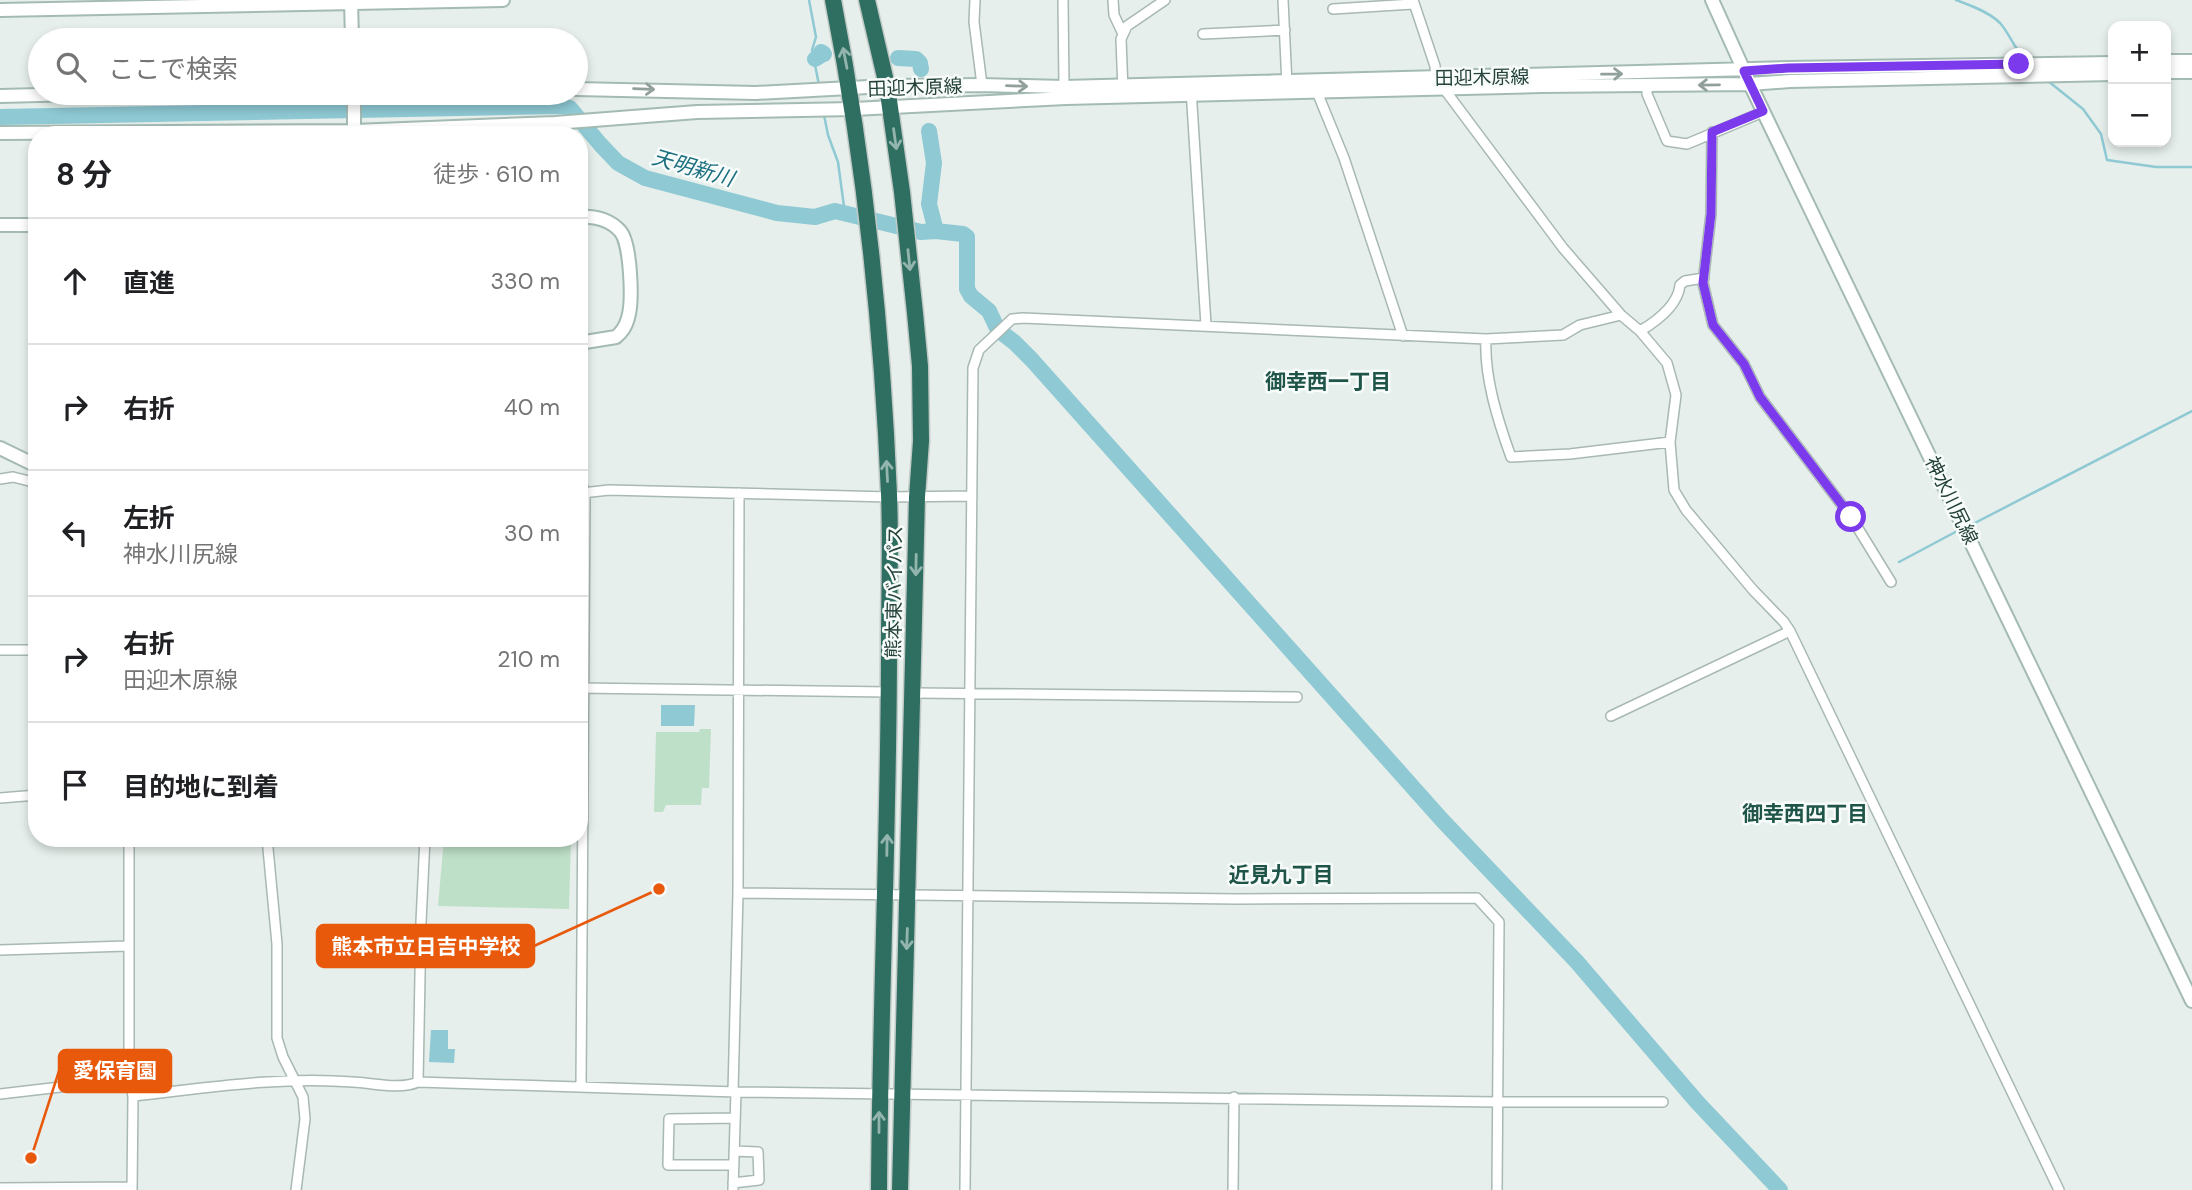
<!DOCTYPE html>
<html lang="ja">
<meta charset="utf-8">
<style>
:root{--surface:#fff;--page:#f2f2f2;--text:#202124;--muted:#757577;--line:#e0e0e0}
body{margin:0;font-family:"DM Sans","Noto Sans JP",sans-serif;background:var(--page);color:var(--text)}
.controls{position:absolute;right:21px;top:21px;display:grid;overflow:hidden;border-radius:14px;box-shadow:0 4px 10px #0003}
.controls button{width:63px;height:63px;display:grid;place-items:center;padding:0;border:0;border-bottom:2px solid var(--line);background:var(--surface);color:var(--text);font:35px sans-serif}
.stop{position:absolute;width:21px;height:21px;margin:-16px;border:5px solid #7c3aed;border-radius:50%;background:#fff}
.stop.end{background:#7c3aed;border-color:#fff;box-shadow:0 2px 7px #0008}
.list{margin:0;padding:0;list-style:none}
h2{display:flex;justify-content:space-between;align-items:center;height:91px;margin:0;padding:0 28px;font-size:30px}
h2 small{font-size:23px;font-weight:400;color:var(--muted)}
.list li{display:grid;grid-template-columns:46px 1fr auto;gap:21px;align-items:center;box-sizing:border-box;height:126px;padding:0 28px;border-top:2px solid var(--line)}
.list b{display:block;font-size:26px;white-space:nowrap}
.list p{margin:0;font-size:23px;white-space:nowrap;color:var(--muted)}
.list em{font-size:23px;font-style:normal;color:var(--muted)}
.icon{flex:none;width:38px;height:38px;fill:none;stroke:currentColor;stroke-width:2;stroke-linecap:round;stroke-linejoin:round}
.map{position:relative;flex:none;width:2192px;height:1190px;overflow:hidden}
.search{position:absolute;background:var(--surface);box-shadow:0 4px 10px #0003;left:28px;top:28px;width:560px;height:77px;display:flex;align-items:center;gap:18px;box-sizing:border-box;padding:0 24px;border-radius:38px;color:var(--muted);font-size:26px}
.panel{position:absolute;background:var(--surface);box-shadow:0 4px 10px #0003;left:28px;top:126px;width:560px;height:721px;border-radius:28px}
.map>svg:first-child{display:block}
.green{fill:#bfe0c8}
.water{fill:#8ec9d4}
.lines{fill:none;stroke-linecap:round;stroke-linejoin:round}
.stream{stroke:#8ec9d4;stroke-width:2.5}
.river{stroke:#8ec9d4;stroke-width:16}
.street-casing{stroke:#a8b8b2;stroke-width:12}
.secondary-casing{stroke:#a4bbb3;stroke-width:16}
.highway-casing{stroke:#c2cac8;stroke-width:19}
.street{stroke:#fff;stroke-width:9}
.secondary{stroke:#fff;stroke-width:12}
.highway{stroke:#2f6f62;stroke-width:16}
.oneway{stroke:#93b5ae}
.oneway2{stroke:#92a09c}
.route{stroke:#7c3aed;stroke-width:9}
.labels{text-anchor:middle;stroke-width:5;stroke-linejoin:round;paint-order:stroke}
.street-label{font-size:19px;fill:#24423a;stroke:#f7fbf9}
.water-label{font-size:21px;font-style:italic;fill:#1c6f80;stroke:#f7fbf9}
.neighbourhood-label{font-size:21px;font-weight:bold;fill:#1f5548;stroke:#f7fbf9}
.leader{fill:none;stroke:#e8590c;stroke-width:2.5}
.callout-dot{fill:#e8590c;stroke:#f7fbf9;stroke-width:2.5}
.callout{fill:#e8590c;stroke:#e8590c;stroke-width:2.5}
.callout-label{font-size:21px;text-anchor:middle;font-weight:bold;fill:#fff}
</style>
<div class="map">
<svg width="2192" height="1190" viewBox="0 0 2192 1190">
<rect width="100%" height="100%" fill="#e6efeb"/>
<path class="green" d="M700,729H711L709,788H702L701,805H666L663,812H654L656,732H699Z
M444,838H571L569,909L438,906Z"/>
<path class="water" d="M661,705H695L694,726H661Z
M431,1030H448V1049H455L454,1063L429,1062Z"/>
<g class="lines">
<path class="stream" d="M809,0L816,37L812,50L819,85
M1956,0C1970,5 1989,12 2000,23C2010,34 2014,49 2025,59
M2048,81L2083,109L2101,134L2107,160L2156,167H2192
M824,115L828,135L838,162L845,214
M1967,527L2192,411
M1899,562L1961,529"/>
<path class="river" d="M898,58L916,59L920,63L921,69
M815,59L820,56L821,52L824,54
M0,117L561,106L570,108L600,144L618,163L645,178L777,213L815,217L835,211L921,232L936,231
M929,131L934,163L929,204L936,231L963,234L967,237V289L971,296L989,311L998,330L1014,342L1032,360L1442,820L1577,962L1697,1102L1780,1190"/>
<g class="street-casing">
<path id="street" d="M975,0L974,22L982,85
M1063,0L1064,87
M1113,0L1114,15L1123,34
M1283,0L1287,85
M1413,0L1435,66L1436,78L1563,248L1621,315L1640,331L1667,363L1676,395L1670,442L1674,490L1686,510L1753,590L1784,622L1790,631L2059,1190
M1333,9L1413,4
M1203,34L1285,30
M1647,86V94L1667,141L1687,144L1763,112
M1315,87L1344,158L1403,336
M1191,89L1206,325
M1123,91L1121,39L1127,26L1165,0
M1712,132L1711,214L1703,283L1713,325L1744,364L1760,397L1851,517L1891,582
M1640,331C1657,321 1678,305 1680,285L1685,281L1704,278
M1486,339C1484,377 1498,421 1511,457L1570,454L1670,442
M0,479L13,477L37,483
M582,493L609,490L889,497L972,496
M0,650H37
M579,688L889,692
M913,693L1297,697
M1611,716L1790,631
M0,798L37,795
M129,838V1079L133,1096L132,1190
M267,838L277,944V1038L283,1057L303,1097L305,1119L296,1190
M738,893L1237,899L1477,898L1499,922L1497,1190
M0,950L127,946
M418,1082L421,922L425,838
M581,1087L585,492L581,483V343
M733,1092L738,893L739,493
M0,1094L129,1079
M133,1096C206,1088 280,1076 353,1082C373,1083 400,1090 418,1082L736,1092L1497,1102H1663
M734,1165H668L669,1119L735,1118
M733,1183L759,1180L758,1152L734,1151
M0,1188L132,1187
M733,1190L736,1092
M965,1190L973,368L979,350L1012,319L1023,318L1486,339L1563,335L1580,325L1621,315
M1233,1190L1234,1097"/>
</g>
<g class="secondary-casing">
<path id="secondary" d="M351,0L352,40
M1712,0L1750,84L2192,1001
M0,10L503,0
M2166,61H2192
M2166,72H2192
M576,89L756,93L887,86L982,85L1064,87L1788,68L2113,63
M354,93V135
M0,96L118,93
M0,133L354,131L555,123L697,112L854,109L1066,98L1541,86L1750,84L1790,81L2113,74
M579,217C595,216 609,219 620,231C631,243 633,302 628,318C626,326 622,332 616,337L579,343
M0,225H37
M0,448L37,466"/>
</g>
<g class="highway-casing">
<path id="highway" d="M833,0C865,163 882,328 889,494C891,544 889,594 889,644C889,826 880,1008 879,1190
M867,0L887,86L902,192L915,313L920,366L921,441L917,497L900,1190"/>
</g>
<use href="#street" class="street"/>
<use href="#secondary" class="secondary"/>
<use href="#highway" class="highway"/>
</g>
<defs><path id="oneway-shaft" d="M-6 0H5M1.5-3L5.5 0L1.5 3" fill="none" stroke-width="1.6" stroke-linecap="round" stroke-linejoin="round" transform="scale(1.75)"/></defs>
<g class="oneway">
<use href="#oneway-shaft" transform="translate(845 58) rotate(-101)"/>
<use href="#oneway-shaft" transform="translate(895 139) rotate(82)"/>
<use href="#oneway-shaft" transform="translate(909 260) rotate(84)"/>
<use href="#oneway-shaft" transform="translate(887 471) rotate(-93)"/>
<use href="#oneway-shaft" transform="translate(916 565) rotate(91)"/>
<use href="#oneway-shaft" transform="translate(887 845) rotate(-89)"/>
<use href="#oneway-shaft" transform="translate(907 939) rotate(92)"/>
<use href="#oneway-shaft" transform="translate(879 1122) rotate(-90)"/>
</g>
<g class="oneway2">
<use href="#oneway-shaft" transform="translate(1612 74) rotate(-1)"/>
<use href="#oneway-shaft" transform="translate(1709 85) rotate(179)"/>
<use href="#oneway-shaft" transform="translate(1017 86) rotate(2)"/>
<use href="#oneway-shaft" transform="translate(644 89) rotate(2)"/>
</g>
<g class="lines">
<path class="route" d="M1851,517L1760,397L1744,364L1713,325L1703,283L1711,214L1712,132L1763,111L1744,71L1788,68L2019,64"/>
</g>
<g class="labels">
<g class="street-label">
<text transform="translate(1482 77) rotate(-1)" y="7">田迎木原線</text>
<text transform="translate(915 87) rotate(-2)" y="7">田迎木原線</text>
<text transform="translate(1952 500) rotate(64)" y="7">神水川尻線</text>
<text transform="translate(894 592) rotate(-89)" y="7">熊本東バイパス</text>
</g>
<g class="water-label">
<text transform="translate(693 168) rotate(16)" y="7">天明新川</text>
</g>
<g class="neighbourhood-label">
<text x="1328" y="389">御幸西一丁目</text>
<text x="1805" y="821">御幸西四丁目</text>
<text x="1281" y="882">近見九丁目</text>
</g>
</g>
<path class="leader" d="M659 889L534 946M31 1158L59 1071"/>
<g class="callout-dot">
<circle cx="659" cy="889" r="7"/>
<circle cx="31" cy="1158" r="7"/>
</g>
<g class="callout">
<rect x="317" y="925" width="217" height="42" rx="7"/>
<rect x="59" y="1050" width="112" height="42" rx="7"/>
</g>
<g class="callout-label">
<text x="426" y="954">熊本市立日吉中学校</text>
<text x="115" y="1078">愛保育園</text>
</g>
</svg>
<div class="controls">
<button>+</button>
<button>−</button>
</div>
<div class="stop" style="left:1851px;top:517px"></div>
<div class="stop end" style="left:2019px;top:64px"></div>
<div class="search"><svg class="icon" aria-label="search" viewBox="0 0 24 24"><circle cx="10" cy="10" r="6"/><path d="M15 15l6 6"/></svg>ここで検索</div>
<section class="panel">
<h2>8 分<small>徒歩 · 610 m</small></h2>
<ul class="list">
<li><svg class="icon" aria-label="ahead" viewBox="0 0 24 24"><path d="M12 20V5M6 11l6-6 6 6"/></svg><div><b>直進</b></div><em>330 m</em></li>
<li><svg class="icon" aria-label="right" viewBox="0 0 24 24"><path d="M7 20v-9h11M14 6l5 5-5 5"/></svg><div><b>右折</b></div><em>40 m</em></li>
<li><svg class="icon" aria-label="left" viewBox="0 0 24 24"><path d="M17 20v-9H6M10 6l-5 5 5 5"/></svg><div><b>左折</b><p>神水川尻線</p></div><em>30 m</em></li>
<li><svg class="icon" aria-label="right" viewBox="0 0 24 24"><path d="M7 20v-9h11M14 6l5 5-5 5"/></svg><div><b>右折</b><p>田迎木原線</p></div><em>210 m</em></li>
<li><svg class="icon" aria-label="arrive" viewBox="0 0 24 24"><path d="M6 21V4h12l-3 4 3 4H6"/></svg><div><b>目的地に到着</b></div></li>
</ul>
</section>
</div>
